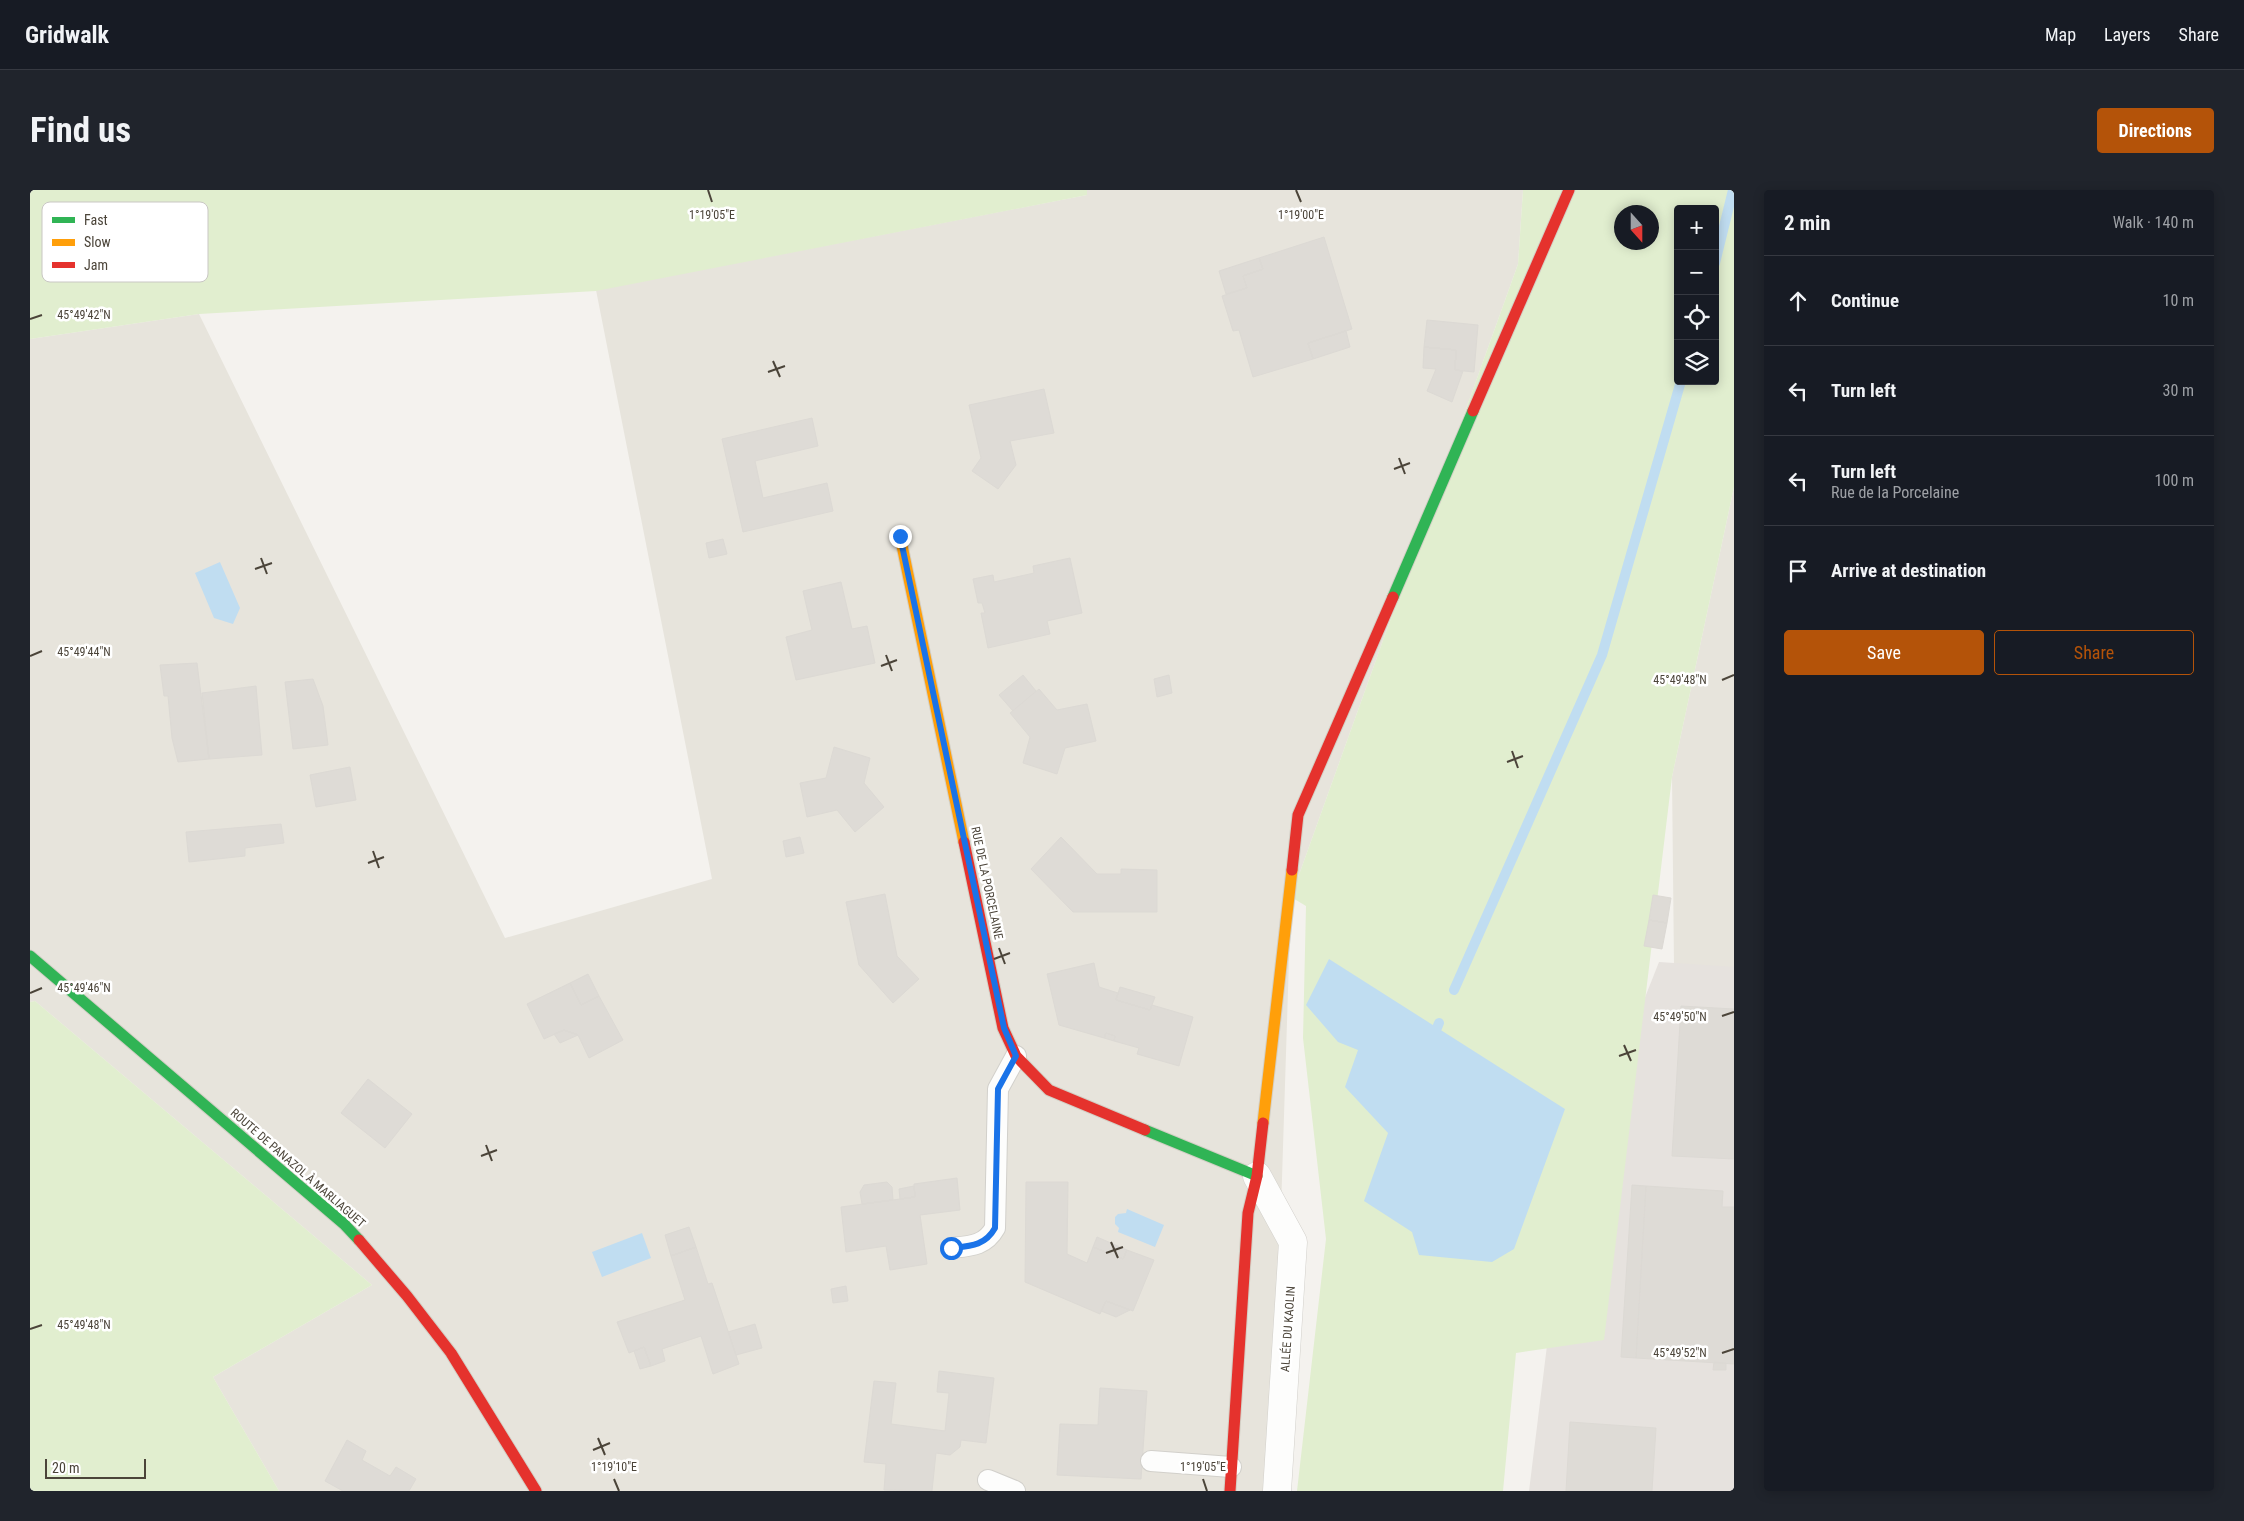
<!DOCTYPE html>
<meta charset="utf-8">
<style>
:root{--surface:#171b24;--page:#20242c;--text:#f1f3f6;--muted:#9ea1a6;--line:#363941;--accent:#b45309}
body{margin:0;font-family:"Roboto Condensed",sans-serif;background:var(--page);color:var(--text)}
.controls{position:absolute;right:15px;top:15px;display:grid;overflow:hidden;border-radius:5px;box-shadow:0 2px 12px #0003}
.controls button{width:45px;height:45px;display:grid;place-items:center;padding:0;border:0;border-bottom:1px solid var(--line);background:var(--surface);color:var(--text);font:25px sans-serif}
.compass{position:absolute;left:1584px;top:15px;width:45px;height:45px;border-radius:50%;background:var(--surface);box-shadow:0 2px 12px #0003;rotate:159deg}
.scale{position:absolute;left:15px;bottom:12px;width:101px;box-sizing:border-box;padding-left:5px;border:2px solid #4b4439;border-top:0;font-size:14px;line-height:18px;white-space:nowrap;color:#4b4439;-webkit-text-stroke:4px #fff;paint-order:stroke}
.stop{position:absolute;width:15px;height:15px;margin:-11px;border:4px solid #1a73e8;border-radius:50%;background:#fff}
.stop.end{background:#1a73e8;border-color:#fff;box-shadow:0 1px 5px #0008}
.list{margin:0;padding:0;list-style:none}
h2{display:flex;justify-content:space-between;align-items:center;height:65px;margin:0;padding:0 20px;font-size:21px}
h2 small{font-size:16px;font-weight:400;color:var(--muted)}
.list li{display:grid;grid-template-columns:32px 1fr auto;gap:15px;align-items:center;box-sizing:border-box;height:90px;padding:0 20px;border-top:1px solid var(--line)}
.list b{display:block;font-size:19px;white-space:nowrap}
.list p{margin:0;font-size:16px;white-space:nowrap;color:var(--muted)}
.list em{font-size:16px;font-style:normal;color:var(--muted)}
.actions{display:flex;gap:10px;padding:15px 20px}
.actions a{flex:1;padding:11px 0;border:1px solid var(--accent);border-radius:5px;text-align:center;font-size:18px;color:var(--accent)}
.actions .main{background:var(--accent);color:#fff}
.icon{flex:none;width:28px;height:28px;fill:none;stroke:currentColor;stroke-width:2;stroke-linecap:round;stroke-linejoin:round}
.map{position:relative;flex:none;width:1704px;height:1301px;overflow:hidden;border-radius:5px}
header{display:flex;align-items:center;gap:30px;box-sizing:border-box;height:70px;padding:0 25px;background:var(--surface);border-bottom:1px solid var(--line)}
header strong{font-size:24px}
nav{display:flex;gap:28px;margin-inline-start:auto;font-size:18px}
.intro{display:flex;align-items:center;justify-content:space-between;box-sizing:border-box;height:120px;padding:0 30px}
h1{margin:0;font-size:35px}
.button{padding:12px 22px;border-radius:5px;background:var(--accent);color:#fff;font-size:18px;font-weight:700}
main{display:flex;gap:30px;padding:0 30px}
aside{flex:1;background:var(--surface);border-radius:5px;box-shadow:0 2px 12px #0003}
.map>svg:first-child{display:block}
.residential{fill:#e7e4dc}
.industrial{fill:#e6e2de}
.green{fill:#e1eecf;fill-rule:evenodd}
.water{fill:#c0ddf1}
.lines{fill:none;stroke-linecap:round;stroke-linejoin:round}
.stream{stroke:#c0ddf1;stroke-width:10}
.building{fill:#dedbd6;stroke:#dcd9d4}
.lane-casing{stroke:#d2d0cb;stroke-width:22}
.street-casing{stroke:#d2d0cb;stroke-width:29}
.fast-casing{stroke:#d3cfc5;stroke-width:13}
.slow-casing{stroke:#d3cfc5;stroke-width:13}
.jam-casing{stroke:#d3cfc5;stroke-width:13}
.lane{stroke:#fdfdfc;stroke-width:20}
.street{stroke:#fdfdfc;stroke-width:28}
.fast{stroke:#30b455;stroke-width:11}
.slow{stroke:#ff9f0a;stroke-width:11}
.jam{stroke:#e5322d;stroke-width:11}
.route{stroke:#1a73e8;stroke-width:6}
.ticks{fill:none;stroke:#4b4439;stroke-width:2}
.labels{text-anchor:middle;stroke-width:5;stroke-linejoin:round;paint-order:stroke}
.street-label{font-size:12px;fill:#4b4439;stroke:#fff}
.key{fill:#fff;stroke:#c9c7c4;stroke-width:1}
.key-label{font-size:14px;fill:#4b4439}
.ticks-label{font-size:12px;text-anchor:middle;fill:#4b4439;stroke:#fff;stroke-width:5;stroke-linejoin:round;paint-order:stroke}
</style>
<header>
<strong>Gridwalk</strong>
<nav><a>Map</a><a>Layers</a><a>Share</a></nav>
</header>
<div class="intro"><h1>Find us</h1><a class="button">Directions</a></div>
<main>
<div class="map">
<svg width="1704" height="1301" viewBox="0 0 1704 1301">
<rect width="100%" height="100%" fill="#f4f2ee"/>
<path class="residential" d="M1057,0H1493L1488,74L1261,707L1242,1301H249L183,1187L342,1095L5,811L0,812V149L169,124L475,748L682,689L566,100L1057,5Z
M1704,297V779L1644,776L1642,587Z"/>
<path class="industrial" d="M1629,772L1704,777V1301H1499L1535,1010Z"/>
<path class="green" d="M0,0H1057V5L566,101L169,124L0,149Z
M1493,0H1704V297L1642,587L1574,1150L1486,1163L1473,1301H1267L1296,1049L1273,848L1276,716L1261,707L1488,74ZM1648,19H1685V191H1648ZM1592,22H1622V52H1592Z
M5,811L342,1095L183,1187L249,1301H0V812Z"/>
<path class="water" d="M190,372L210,418L203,434L184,428L165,383Z
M1299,769L1535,919L1484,1059L1462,1072L1389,1065L1382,1042L1334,1011L1358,943L1315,897L1328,860L1308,852L1276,815Z
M1097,1019L1134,1035L1125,1057L1088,1042L1089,1038L1085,1034V1027L1088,1024L1096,1023Z
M612,1043L621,1068L572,1087L562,1062Z"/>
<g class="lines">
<path class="stream" d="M1685,73L1703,0
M1424,800L1572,465L1651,191
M1407,838L1409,833"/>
</g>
<path class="building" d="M1294,47L1322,139L1278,153L1283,169L1223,187L1209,140L1203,141L1192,106L1217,98L1213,86L1233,79L1229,68Z
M1229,68L1233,79L1213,86L1217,98L1196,104L1189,81Z
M1397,130L1448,135L1444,182L1425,180L1426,160L1394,157Z
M1316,141L1320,157L1283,169L1278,153Z
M1394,157L1426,160L1425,180L1433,181L1422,212L1397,201L1406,179L1393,178Z
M1014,199L1024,243L980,251L986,275L968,299L942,281L951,268L939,215Z
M782,228L788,256L725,271L733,308L797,293L803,321L713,342L692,249Z
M693,349L697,364L679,368L676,353Z
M1040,368L1052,423L1017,431L1020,444L958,458L951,423H955L952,413H948L943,389L963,385L964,392L1004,383L1003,376Z
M811,392L822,439L837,436L845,473L766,490L756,447L782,440L773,401Z
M167,473L179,569L148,572L142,548L138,506H134L130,475Z
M993,485L1006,501L983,521L969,505Z
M1139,485L1142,503L1127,507L1124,489Z
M283,489L293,516L298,555L263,559L255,492Z
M226,496L232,565L179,569L172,503Z
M1009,499L1027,520L1057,514L1066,551L1035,558L1027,584L993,573L1000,547L980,523Z
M804,557L840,568L834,593L854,617L825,642L807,620L777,627L770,593L796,588Z
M320,577L326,610L286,617L280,585Z
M251,634L254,653L215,658V666L159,672L156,642Z
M770,647L774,663L756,667L753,651Z
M1031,647L1067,684H1091V679L1127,680V722H1043L1001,679Z
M855,704L867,766L889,789L863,813L829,775L816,712Z
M1623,705L1641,708L1637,733L1619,730Z
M1619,730L1637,733L1632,759L1614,756Z
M1064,773L1069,797L1088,803L1086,810L1120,820L1122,815L1163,827L1149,876L1107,864L1109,858L1084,851L1085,846L1076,843L1074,848L1029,835L1017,784Z
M558,784L569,806L551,815L540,793Z
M540,793L551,815L569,806L593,850L559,868L548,845L534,840L514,849L497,814Z
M1090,797L1125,807L1120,820L1086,810Z
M1651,816L1704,819V969L1642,966Z
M534,840L548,845L530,853L524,844Z
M1076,843L1085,846L1084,851L1074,848Z
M338,889L382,924L355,958L311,923Z
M927,988L930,1020L890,1025L897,1074L860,1080L856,1056L816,1062L811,1017L885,1007L884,994Z
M857,992L862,997L863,1010L832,1014L830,1002L834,995Z
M996,992H1038L1037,1064L1057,1073L1063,1057L1093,1069L1097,1060L1124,1070L1103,1121L1076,1111L1070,1124L995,1092Z
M1602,995L1616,996L1606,1168L1591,1167Z
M884,996L885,1007L870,1009L869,999Z
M1616,996L1693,1001L1692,1017H1704V1174L1606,1168Z
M659,1037L666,1057L641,1066L635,1045Z
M1067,1047L1097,1060L1093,1069L1063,1057Z
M666,1057L678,1094L682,1093L709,1174L683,1184L671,1146L632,1159L635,1171L621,1176L614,1157L599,1163L587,1132L655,1110L641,1066Z
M816,1096L818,1111L803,1113L801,1099Z
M1076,1111L1100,1120L1086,1127L1071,1121Z
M725,1134L732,1158L706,1165L698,1142Z
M614,1157L621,1176L610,1179L604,1161Z
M1684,1172L1696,1173V1180H1683Z
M909,1181L964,1188L956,1253L931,1250L930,1257L920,1265L906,1263L902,1301L854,1300L856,1274L834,1272L844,1191L866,1193L861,1234L915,1241L919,1203L907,1202Z
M1070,1198L1117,1201L1111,1289L1027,1285L1030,1234L1068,1235Z
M1540,1232L1626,1238L1622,1301H1536Z
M317,1250L336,1261L332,1270L360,1286L366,1277L386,1289L379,1301H313L295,1291Z"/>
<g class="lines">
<g class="lane-casing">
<path id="lane" d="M921,1058C940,1056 955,1056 965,1038L968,899L986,866
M1121,1271L1201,1277
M958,1290L985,1301"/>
</g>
<g class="street-casing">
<path id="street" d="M1227,986L1263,1052L1247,1301"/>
</g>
<g class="fast-casing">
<path id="fast" d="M1363,407L1443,221
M0,766L314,1034L329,1050
M1115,940L1227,986"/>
</g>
<g class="slow-casing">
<path id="slow" d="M870,346L934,652
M1233,933L1262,680"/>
</g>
<g class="jam-casing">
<path id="jam" d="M1443,221L1539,0
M934,652L973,838L986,866L1019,900L1115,940
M1262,680L1268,625L1363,407
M329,1050L377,1106L421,1163L506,1301
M1200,1301L1218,1023L1227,986L1233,933"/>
</g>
<use href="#lane" class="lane"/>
<use href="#street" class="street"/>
<use href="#fast" class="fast"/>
<use href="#slow" class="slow"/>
<use href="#jam" class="jam"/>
</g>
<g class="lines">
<path class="route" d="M870,346L974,838L986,866L968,899L965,1038C955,1056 940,1056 921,1058"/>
</g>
<path class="ticks" d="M678,0L682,12M1266,0L1271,12M0,129L12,125M743,171L750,187M738,182L755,176M1369,268L1375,284M1364,279L1380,273M231,368L237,384M225,379L242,373M856,465L862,481M0,466L12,461M851,476L867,470M1692,490L1704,485M1482,561L1488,578M1477,572L1493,566M343,661L349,678M338,673L354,667M969,758L975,774M964,769L980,763M0,803L12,798M1692,826L1704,822M1594,855L1601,871M1589,866L1606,860M456,955L462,971M451,966L467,960M1081,1052L1088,1068M1076,1063L1093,1057M0,1139L12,1135M1692,1163L1704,1159M568,1248L575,1265M563,1260L580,1253M584,1289L589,1301M1173,1289L1177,1301"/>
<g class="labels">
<g class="street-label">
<text transform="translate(957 693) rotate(78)" y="4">RUE DE LA PORCELAINE</text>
<text transform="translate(268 978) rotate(41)" y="4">ROUTE DE PANAZOL À MARLIAGUET</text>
<text transform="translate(1258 1139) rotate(-86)" y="4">ALLÉE DU KAOLIN</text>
</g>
</g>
<rect x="12" y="12" width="166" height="80" rx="8" class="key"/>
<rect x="22" y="27" width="23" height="6" fill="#30b455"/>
<rect x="22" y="49" width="23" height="7" fill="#ff9f0a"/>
<rect x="22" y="72" width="23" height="6" fill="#e5322d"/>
<g class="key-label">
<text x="54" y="35">Fast</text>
<text x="54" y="57">Slow</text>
<text x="54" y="80">Jam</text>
</g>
<g class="ticks-label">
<text x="682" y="29">1°19'05"E</text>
<text x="1271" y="29">1°19'00"E</text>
<text x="54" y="129">45°49'42"N</text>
<text x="54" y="466">45°49'44"N</text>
<text x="1650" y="494">45°49'48"N</text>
<text x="54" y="802">45°49'46"N</text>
<text x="1650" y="831">45°49'50"N</text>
<text x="54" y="1139">45°49'48"N</text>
<text x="1650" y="1167">45°49'52"N</text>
<text x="584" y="1281">1°19'10"E</text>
<text x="1173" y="1281">1°19'05"E</text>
</g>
</svg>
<div class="controls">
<button>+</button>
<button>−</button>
<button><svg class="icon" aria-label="locate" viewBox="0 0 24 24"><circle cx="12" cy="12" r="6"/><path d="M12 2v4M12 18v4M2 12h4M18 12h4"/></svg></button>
<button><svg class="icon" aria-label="layers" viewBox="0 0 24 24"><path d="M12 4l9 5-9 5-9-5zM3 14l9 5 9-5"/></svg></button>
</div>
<svg class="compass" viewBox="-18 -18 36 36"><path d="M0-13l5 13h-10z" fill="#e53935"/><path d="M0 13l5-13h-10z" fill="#9ea1a6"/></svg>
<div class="scale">20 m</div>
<div class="stop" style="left:921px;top:1058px"></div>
<div class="stop end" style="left:870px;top:346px"></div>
</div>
<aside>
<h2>2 min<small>Walk · 140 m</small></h2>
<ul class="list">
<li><svg class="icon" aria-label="ahead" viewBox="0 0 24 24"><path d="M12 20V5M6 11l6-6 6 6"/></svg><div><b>Continue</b></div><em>10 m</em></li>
<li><svg class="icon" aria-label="left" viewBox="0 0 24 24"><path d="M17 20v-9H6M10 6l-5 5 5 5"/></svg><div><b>Turn left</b></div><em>30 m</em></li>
<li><svg class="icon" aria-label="left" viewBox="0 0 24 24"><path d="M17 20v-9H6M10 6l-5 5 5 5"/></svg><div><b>Turn left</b><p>Rue de la Porcelaine</p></div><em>100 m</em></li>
<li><svg class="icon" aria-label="arrive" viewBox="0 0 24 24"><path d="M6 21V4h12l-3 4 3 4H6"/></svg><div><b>Arrive at destination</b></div></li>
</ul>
<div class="actions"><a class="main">Save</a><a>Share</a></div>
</aside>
</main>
